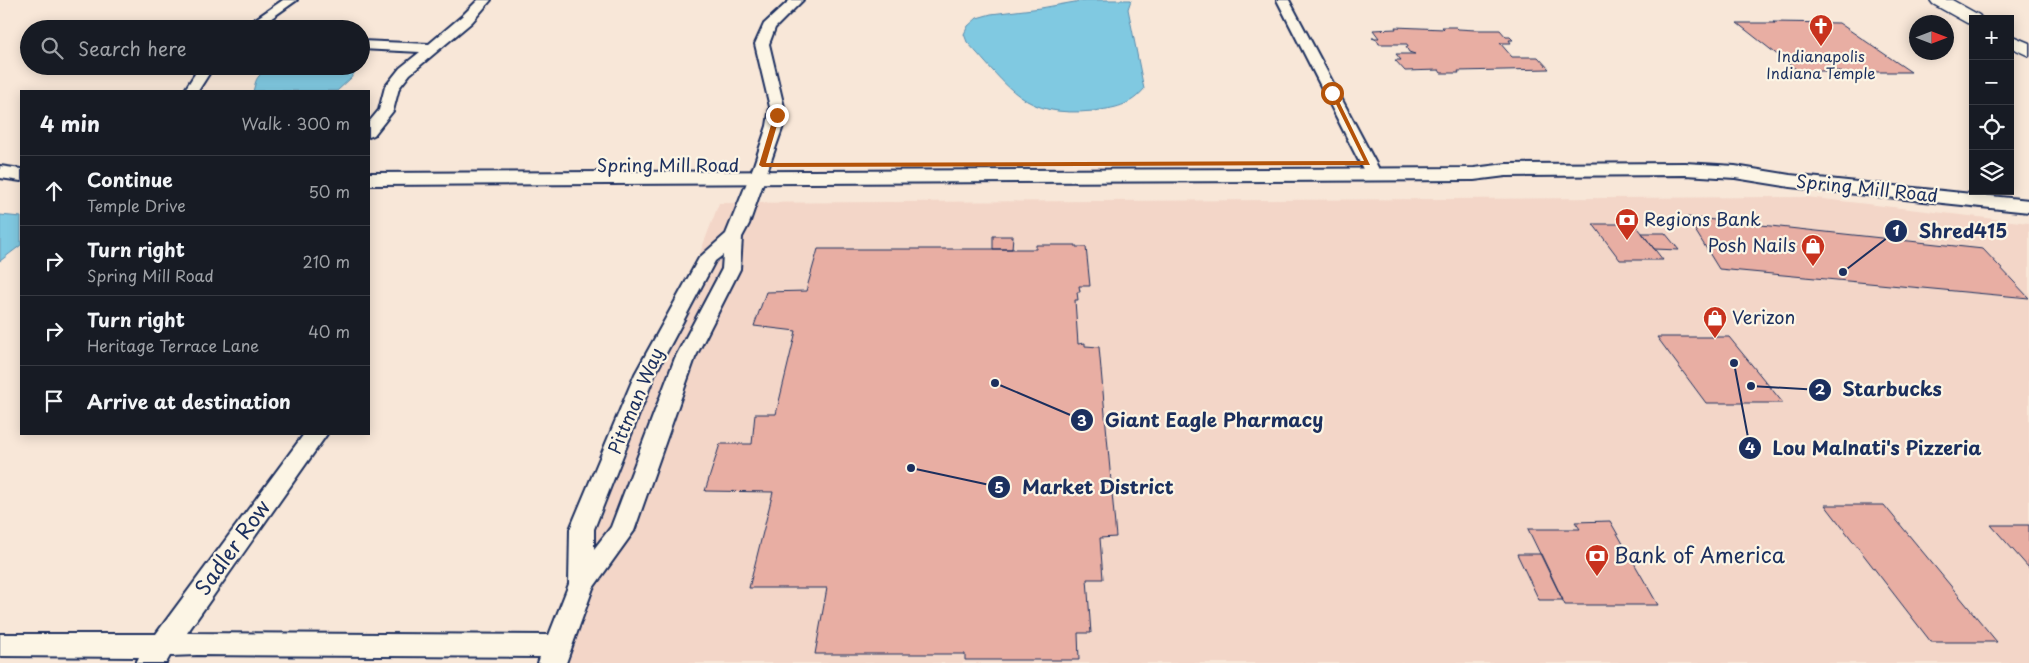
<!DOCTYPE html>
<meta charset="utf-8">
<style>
:root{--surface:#171b24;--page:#20242c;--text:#f1f3f6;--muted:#9ea1a6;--line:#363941}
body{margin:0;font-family:"Playpen Sans",sans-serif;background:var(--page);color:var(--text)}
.controls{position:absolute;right:15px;top:15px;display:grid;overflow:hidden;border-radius:0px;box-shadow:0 2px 12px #0003}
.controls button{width:45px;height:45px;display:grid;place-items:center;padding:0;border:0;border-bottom:1px solid var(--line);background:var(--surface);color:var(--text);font:25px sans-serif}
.compass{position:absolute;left:1909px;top:15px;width:45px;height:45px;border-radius:50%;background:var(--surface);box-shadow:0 2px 12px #0003;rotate:90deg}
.stop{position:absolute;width:15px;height:15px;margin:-11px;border:4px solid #b45309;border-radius:50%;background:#fff}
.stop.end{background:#b45309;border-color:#fff;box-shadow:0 1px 5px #0008}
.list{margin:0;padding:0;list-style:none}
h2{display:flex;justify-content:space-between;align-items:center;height:65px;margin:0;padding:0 20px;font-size:21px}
h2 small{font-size:16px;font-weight:400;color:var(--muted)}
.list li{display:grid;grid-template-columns:32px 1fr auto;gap:15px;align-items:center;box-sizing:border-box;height:70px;padding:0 20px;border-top:1px solid var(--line)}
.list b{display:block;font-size:19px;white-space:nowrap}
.list p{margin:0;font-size:16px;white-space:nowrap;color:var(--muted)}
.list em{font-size:16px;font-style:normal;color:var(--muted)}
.icon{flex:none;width:28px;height:28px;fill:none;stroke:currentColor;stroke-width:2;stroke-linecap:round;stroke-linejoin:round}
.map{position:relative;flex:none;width:2029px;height:663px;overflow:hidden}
.search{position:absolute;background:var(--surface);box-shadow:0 2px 12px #0003;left:20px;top:20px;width:350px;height:55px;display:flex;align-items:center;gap:12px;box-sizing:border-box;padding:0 18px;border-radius:28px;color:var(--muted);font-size:19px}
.panel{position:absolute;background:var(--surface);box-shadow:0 2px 12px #0003;left:20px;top:90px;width:350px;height:345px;border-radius:0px}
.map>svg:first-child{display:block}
.built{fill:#f3d6c8}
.water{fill:#80c9e1;stroke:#588bad}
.building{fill:#e8aea3;stroke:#1b2f5e}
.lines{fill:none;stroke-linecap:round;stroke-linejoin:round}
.minor-casing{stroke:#1b2f5e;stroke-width:4}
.tertiary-casing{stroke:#1b2f5e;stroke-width:4}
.secondary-casing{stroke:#1b2f5e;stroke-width:3}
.minor{fill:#fcf5e5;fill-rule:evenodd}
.tertiary{fill:#fcf5e5;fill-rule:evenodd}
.secondary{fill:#fcf5e5;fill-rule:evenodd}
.route{fill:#b45309}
.labels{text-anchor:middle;stroke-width:4.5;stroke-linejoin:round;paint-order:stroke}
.far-poi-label{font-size:15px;fill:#1b2f5e;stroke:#fcf5e5}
.street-label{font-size:18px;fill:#1b2f5e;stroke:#fcf5e5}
.poi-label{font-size:18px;fill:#1b2f5e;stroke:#fcf5e5;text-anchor:start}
.near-street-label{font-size:21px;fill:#1b2f5e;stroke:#fcf5e5}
.near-poi-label{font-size:21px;fill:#1b2f5e;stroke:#fcf5e5;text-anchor:start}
.leader{fill:none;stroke:#1b2f5e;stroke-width:2}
.callout-dot{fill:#1b2f5e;stroke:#fcf5e5;stroke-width:2}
.mark-label{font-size:15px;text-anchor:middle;font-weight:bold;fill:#fff}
.callout-label{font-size:19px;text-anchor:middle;font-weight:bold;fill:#1b2f5e;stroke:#fcf5e5;stroke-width:4.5;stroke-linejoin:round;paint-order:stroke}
</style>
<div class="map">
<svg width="2029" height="663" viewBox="0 0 2029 663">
<rect width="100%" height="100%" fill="#f8e7d8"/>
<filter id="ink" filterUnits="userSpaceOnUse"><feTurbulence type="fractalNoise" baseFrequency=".02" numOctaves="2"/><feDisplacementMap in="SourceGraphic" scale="10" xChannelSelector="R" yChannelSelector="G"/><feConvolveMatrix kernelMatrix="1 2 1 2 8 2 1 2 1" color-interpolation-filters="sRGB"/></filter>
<g filter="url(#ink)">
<path class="built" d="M1807,197L2029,223V663H544L719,203Z"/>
<path class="water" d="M1086,0H1131L1128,9L1144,89C1130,106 1115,108 1093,111C1023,118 1010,88 967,42L964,34L968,26L977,18L991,14L1041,8Z
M290,67L345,68L355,72L351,78L337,91H253C255,86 255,80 259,76C265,67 280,67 290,67Z
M0,215L21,217V245L0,261Z"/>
<path class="building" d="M1773,22L1839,23L1911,72H1868L1872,74H1844L1840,71H1798L1737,23H1775Z
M1395,27L1444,29L1442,27H1456L1458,29L1475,30H1500L1506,37H1510L1513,40H1509L1511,43H1500L1512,57H1538L1549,69L1458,71L1459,73H1441L1439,70L1405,71L1395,60H1401L1396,54H1415L1409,52L1406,47H1408L1407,44H1379L1377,40L1372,38H1379L1373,30L1396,29Z
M1687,217L1983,249L2029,298L1719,269Z
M1593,224H1635L1663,260H1620Z
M1642,233H1665L1679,250L1654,249Z
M993,236H1013L1012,249H993Z
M1036,245H1076V247H1086L1090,286H1079L1080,292H1077L1078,300H1075L1078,344L1085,343V346L1099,347L1116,537L1100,538L1103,579H1087L1091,633H1078L1079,660H965V654H815L827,588H749L773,492L705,491L720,444H752L755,414H776L796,331L754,326L766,292L806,291L818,249H1036Z
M1657,337H1729L1783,403H1706Z
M1825,505H1884L1997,642H1931Z
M1610,521L1658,605H1565L1528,529H1580L1575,522Z
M1991,525H2029V568Z
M1517,554H1541L1563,600H1539Z"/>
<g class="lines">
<g class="minor-casing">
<path id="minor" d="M283,0H297L256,29H241Z
M478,0H491L472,22L410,74L399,88L393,111L374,135L369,137V122L379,110L385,87L400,68L420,52L361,49V41L429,44L462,16Z
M790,0H803L775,28L769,44L784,107L783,126L749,224L742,237L740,269L695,358L634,531L593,588L566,663H538L540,657L197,655L170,656L166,663H136L139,657L0,656V634H156L304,434H327L187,633L549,635L569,584L570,529L635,374L699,258L726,234L754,165L767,126L770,107L755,44L764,24ZM723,255L722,269L675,358L611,527L594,549V529L655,374L715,261Z
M1277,0H1289L1382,175L1380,178H1368L1366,175Z
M200,66H214L198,91H184Z"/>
</g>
<g class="tertiary-casing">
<path id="tertiary" d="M1685,163L1735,166L1790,175L2029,200V212L1790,187L1735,178L1685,175L1506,176L1474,180L369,185V173L1474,168L1506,164Z
M0,166L21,169V181L0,178Z"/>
</g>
<g class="secondary-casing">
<path id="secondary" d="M1930,0H1952L1979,15L1982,19H1973V24L1967,23L1933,4Z
M2010,35L2029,43V56L2010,47Z"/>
</g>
<use href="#minor" class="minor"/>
<use href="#tertiary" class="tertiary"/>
<use href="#secondary" class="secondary"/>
</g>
</g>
<path class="route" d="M1330,92L1335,93L1370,165L762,167L759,165L774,115L777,113L780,115L766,163L1364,161Z"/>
<defs>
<g id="church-pin" transform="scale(1.25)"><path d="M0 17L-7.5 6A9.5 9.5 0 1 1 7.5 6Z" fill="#c8321e" stroke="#fcf5e5"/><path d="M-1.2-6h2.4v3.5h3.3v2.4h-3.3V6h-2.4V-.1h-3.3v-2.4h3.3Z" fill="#fff"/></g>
<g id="bank-pin" transform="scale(1.25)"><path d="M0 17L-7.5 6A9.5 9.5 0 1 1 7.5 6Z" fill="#c8321e" stroke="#fcf5e5"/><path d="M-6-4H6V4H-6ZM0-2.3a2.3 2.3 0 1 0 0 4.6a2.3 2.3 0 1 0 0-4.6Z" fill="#fff"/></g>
<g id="shop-pin" transform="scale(1.25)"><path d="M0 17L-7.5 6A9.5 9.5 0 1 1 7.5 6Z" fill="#c8321e" stroke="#fcf5e5"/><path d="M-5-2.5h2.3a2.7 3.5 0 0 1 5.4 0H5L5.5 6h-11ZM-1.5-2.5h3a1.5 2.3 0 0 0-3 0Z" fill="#fff"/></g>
</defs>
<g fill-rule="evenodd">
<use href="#church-pin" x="1821" y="26"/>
<use href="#bank-pin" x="1627" y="220"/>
<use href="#shop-pin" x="1813" y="246"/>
<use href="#shop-pin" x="1715" y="318"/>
<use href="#bank-pin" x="1597" y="556"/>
</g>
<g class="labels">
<g class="far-poi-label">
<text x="1821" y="62">Indianapolis<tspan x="1821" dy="17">Indiana Temple</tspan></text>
</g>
<g class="street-label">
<text x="668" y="172">Spring Mill Road</text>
<text transform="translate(1867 189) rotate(6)" y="6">Spring Mill Road</text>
<text transform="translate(636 401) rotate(-67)" y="6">Pittman Way</text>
</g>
<g class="poi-label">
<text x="1644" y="226">Regions Bank</text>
<text x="1796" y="252" text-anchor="end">Posh Nails</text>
<text x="1732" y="324">Verizon</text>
</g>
<g class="near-street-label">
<text transform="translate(233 548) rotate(-54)" y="7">Sadler Row</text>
</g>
<g class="near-poi-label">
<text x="1614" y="563">Bank of America</text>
</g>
</g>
<path class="leader" d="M1843 272L1896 231M1751 386L1820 390M995 383L1082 420M1734 363L1750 448M911 468L999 487"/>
<g class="callout-dot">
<circle cx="1843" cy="272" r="5"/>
<circle cx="1751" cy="386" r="5"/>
<circle cx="995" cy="383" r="5"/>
<circle cx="1734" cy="363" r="5"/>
<circle cx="911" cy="468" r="5"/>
<circle cx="1896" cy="231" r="12"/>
<circle cx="1820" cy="390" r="12"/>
<circle cx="1082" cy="420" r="12"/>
<circle cx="1750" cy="448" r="12"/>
<circle cx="999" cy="487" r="12"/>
</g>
<g class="mark-label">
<text x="1896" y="236">1</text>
<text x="1820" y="395">2</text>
<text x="1082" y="426">3</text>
<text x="1750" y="453">4</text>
<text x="999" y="493">5</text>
</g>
<g class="callout-label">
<text x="1963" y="238">Shred415</text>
<text x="1892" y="396">Starbucks</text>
<text x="1214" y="427">Giant Eagle Pharmacy</text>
<text x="1877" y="455">Lou Malnati's Pizzeria</text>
<text x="1098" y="494">Market District</text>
</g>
</svg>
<div class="controls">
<button>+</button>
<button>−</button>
<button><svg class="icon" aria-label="locate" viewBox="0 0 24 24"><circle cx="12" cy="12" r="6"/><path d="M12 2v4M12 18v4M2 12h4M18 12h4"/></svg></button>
<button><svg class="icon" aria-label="layers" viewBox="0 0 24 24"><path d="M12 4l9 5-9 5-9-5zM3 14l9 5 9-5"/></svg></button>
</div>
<svg class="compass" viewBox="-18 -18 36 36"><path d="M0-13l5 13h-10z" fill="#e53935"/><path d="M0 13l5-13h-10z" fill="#9ea1a6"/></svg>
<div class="stop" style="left:1332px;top:93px"></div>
<div class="stop end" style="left:777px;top:115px"></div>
<div class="search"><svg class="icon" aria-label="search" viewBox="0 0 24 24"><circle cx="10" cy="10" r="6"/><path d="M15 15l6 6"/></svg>Search here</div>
<section class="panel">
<h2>4 min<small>Walk · 300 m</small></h2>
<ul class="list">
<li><svg class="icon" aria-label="ahead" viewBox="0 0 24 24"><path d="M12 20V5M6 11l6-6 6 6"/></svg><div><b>Continue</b><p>Temple Drive</p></div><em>50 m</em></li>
<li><svg class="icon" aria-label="right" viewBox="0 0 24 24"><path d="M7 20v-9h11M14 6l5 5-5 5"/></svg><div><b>Turn right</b><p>Spring Mill Road</p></div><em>210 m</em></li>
<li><svg class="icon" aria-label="right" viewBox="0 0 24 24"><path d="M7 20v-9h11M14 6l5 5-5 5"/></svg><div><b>Turn right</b><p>Heritage Terrace Lane</p></div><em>40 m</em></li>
<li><svg class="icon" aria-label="arrive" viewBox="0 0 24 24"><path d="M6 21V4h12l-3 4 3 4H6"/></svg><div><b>Arrive at destination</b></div></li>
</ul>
</section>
</div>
